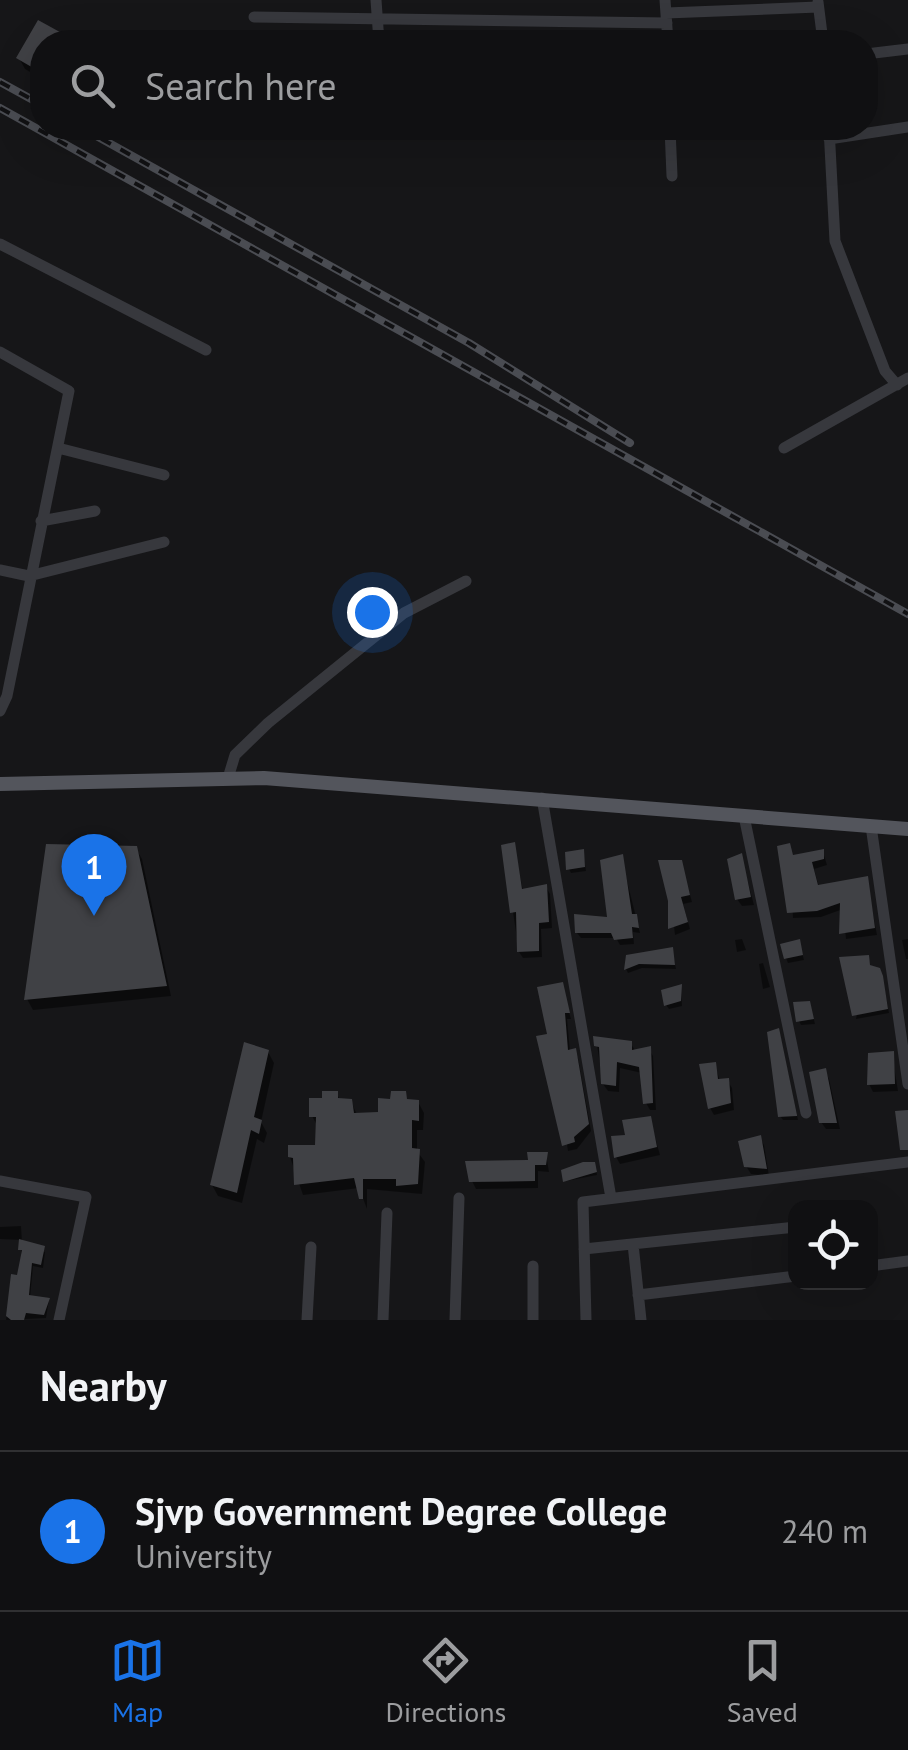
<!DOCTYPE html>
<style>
:root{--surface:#101012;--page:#1e1e20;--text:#f1f3f6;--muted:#9c9d9f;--line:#303032;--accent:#1a73e8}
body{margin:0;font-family:"PT Sans",sans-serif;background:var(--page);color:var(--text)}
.controls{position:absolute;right:30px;bottom:30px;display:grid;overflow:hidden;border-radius:20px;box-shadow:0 10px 40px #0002}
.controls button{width:90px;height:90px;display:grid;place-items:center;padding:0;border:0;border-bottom:2px solid var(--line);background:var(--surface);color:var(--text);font:50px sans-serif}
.you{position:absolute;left:372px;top:612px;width:35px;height:35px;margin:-25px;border:8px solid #fff;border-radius:50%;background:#1a73e8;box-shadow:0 0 0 15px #1a73e833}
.badge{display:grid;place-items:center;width:65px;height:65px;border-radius:50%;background:var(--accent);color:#fff;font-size:32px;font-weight:700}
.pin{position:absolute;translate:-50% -82px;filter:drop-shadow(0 2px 5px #0008)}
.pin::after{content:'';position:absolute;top:52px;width:35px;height:30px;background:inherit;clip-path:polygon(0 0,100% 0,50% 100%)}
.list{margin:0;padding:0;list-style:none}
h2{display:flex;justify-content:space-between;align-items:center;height:130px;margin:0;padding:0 40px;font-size:42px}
h2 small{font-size:32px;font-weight:400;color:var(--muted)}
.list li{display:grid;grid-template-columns:65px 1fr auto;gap:30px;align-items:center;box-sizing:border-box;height:160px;padding:0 40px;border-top:2px solid var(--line)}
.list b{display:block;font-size:38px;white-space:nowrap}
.list p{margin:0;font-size:32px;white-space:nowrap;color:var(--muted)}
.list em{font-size:32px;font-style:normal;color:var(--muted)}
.icon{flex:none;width:55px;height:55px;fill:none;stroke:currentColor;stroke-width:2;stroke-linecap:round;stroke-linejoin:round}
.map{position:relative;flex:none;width:908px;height:1320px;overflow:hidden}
.search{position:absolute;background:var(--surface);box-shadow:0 10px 40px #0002;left:30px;right:30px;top:30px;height:110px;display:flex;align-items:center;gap:25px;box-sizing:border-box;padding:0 35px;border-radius:40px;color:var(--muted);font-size:38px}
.sheet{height:290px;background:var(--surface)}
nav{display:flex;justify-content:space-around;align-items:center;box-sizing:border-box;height:140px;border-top:2px solid var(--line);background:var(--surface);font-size:28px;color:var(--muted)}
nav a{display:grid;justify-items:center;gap:5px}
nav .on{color:var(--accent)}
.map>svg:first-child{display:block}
.shadow{fill:#0007}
.building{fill:#404145}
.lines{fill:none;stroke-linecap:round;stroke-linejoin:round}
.minor{stroke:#37383d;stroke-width:11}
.major{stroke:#53555c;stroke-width:14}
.rail-casing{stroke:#4a4c52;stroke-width:8}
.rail{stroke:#111113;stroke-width:4;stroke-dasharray:11;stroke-linecap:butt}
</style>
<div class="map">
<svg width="908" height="1320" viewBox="0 0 908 1320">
<rect width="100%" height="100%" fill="#161618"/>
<path class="shadow" d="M39,24L73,42H42V79L25,69L19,58Z
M514,845L523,891L546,887L550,894L552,928L541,929L542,957L523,958L519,952L513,912Z
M789,846L794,858L823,852L827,865L814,869L819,887L866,878L877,935L846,939L843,909L821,917L793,918Z
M136,849L142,859L171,996L33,1010L27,999Z
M583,852L586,871L571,873L569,869Z
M741,856L754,905L742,906L737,899Z
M621,857L640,933L633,932L634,944L620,945L616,938H581L577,933L610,920Z
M681,863L692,902L683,904L690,929L675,935L671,901Z
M742,939L746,950L737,952L735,940Z
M908,939V959H906L902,940Z
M799,942L804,960L788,963L786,958Z
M672,949L676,969L642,968L628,973L626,969L628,957Z
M868,957L871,968L882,976L889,1013L856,1019Z
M763,963L770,987L763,989L759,964Z
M561,985L571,1019H567L570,1052L578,1058L591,1131L577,1149L568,1151L550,1036Z
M681,987L682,1006L669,1009L666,1005Z
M811,1008L815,1024L801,1025L799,1021Z
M780,1035L798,1120H783L780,1116Z
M631,1044L636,1052L649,1049L653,1056L656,1110H650L646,1103L642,1073L620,1068L619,1092L608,1091L603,1084L597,1045Z
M268,1052L274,1063L261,1122L267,1133L264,1143L257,1139L242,1203L218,1196L212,1185Z
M892,1054L898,1091L873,1092L869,1084Z
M715,1065L720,1081L727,1080L732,1088L734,1110L714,1115L710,1108Z
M825,1071L829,1079L840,1129H826L821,1122Z
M336,1093L341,1101H351L357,1115L381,1114L404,1094L409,1102H418L424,1113L423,1130H417V1151L425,1162L422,1194L367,1189V1209L359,1188L303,1195L290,1157L318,1148V1127L312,1116Z
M650,1119L660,1155L620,1164L616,1157Z
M760,1138L764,1145L769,1176L751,1174L746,1166Z
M546,1154L549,1172L538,1171V1188L476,1189L472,1181Z
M596,1168L597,1175L566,1181Z
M21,1226L22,1242L45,1252L43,1268L33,1266L30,1298L49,1300L46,1318L6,1320L13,1277L20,1278L22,1240L0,1239V1227Z"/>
<path class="building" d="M38,20L78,42H42V73L16,58Z
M515,842L522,889L547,884L549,922L539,923V951L517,952L516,912L510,913L501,845Z
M790,843L793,855L824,849V859L812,862L818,885L868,876L875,928L839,934L840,903L817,911L787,913L777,846Z
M46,844L137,846L167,986L24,1000Z
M584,849L585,867L566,870L565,852Z
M742,853L751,897L735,900L727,859Z
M623,854L632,914H637L639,928L632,927L633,938L614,940L611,933H575L574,914L607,917L600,860Z
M658,860H682L690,895L681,897L688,922L668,929V901Z
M800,939L803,955L784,959L780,944Z
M673,947L675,965L639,964L624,970L626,955Z
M869,955L870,965L880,968L883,976L888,1009L852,1016L839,957Z
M563,982L570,1013H565L568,1050L576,1048L589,1124L574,1137L575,1142L562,1146L536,1036L547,1034L537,987Z
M682,984L681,1001L664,1006L661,990Z
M810,1001L814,1019L796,1022L793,1002Z
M779,1028L797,1115V1116L778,1117L767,1032Z
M593,1036L632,1041V1050L651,1046L653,1103L643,1104L639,1067L617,1062L616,1086L601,1084L599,1047L594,1046Z
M244,1042L269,1050L254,1117L262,1120L259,1134L251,1130L237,1193L210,1185Z
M894,1051L895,1084L867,1085L868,1053Z
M716,1062L718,1079L729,1078L731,1103L708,1109L699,1064Z
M826,1068L837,1123H819L809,1072Z
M322,1091H338V1098L352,1099L354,1113L378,1112V1098L390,1099L391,1091H406L407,1099L419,1100V1121L412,1120V1148L420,1149L418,1184L396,1186V1179H363V1199H359L354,1178L294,1185L293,1158L288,1157V1145H315L316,1117H309V1098H322Z
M908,1110V1150H900L895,1111Z
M651,1116L657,1147L614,1158L611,1136L625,1135L622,1120Z
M761,1135L767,1169L744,1167L738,1141Z
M527,1152H548L546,1165H535V1181L469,1182L465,1161L528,1160Z
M583,1162H595L597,1172L563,1182L561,1170Z
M19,1239L45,1246L41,1265L32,1263L29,1295L50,1298L44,1315L26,1313L24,1320H11L6,1316L11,1274L17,1275L22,1250H18Z"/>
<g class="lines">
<path class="minor" d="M376,0L379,42
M665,0L668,42
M818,2L823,42
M666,13L818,7
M254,17L667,23
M866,54L908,49
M670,128L672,176
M829,128L835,241L885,371L897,385
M829,139L908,127
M0,244L206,350
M0,352L69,391L7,696L0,711
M58,448L164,475
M784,448L908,378
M41,521L95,511
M0,570L29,576L164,542
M228,778L235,755L268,723L404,613L466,581
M542,798L611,1198
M744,816L806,1113
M871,826L908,1084
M0,1181L86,1197L59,1320
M633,1244L641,1320
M584,1249L796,1227
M870,1266L908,1261
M638,1295L796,1276
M307,1320L311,1247
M383,1320L387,1213
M455,1320L459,1198
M533,1320V1266
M586,1320L583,1202L908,1162"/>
<path class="major" d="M0,784L264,778L908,829"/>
<g class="rail-casing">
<path id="rail" d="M0,82L42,105
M0,108L908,614
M82,128L469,343L630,443"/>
</g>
<use href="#rail" class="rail"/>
</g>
</svg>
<div class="controls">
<button><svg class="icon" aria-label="locate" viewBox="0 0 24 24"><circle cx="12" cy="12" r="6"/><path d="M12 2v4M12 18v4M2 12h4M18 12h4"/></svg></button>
</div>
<div class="you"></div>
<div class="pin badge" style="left:94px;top:916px">1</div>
<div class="search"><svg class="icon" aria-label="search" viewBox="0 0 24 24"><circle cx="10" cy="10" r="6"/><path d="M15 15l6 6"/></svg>Search here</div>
</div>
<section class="sheet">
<h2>Nearby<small></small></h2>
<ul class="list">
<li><span class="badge">1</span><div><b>Sjvp Government Degree College</b><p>University</p></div><em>240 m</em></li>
</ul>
</section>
<nav>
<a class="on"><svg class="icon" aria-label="map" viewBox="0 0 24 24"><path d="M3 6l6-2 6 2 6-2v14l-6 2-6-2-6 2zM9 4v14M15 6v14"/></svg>Map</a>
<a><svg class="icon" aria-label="directions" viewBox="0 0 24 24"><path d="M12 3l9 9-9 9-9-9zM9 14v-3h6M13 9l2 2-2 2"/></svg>Directions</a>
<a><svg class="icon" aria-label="saved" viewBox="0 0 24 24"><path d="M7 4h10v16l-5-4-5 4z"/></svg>Saved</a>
</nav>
